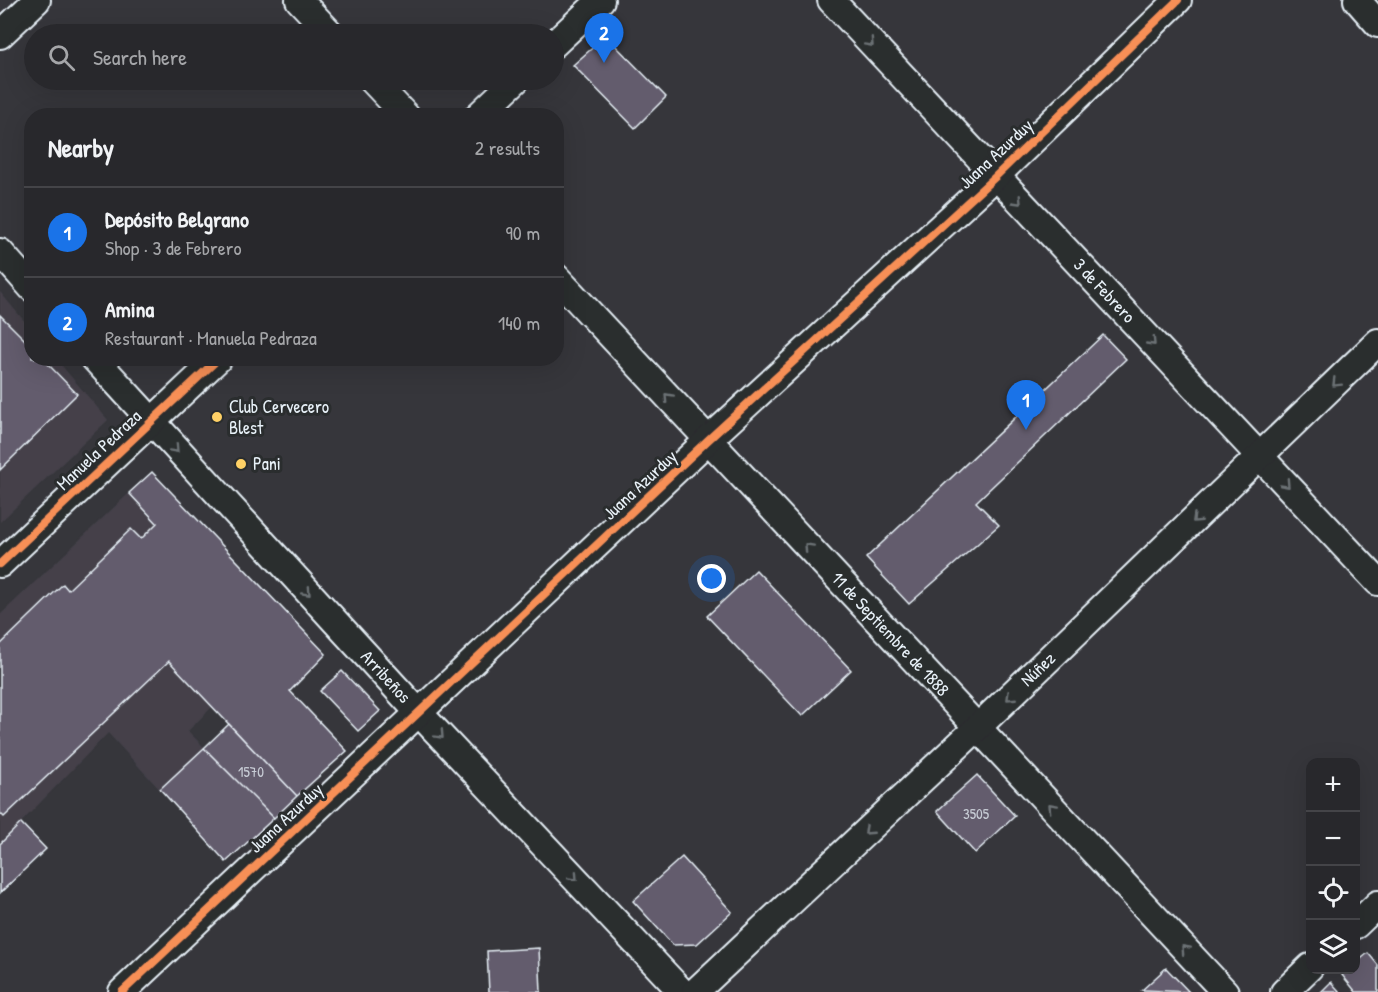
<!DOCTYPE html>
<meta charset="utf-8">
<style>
:root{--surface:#28282c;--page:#303034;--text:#f1f3f6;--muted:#a5a6a9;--line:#444448;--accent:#1a73e8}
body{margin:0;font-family:"Patrick Hand",sans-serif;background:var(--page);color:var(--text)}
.controls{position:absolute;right:18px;bottom:18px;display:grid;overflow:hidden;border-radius:12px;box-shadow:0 6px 24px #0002}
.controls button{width:54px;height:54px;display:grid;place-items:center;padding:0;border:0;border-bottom:2px solid var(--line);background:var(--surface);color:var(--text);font:30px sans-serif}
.you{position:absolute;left:712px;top:579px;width:21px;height:21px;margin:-15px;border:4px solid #fff;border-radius:50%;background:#1a73e8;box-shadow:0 0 0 9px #1a73e833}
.badge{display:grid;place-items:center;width:39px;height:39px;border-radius:50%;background:var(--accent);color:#fff;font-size:20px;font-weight:700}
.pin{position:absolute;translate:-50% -50px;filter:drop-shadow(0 2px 3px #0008)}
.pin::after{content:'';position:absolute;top:32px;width:21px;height:18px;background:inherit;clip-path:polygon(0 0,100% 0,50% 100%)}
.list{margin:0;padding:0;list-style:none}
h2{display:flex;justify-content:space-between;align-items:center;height:78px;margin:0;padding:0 24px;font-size:26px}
h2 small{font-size:20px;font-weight:400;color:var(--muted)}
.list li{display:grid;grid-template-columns:39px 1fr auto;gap:18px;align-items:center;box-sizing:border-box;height:90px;padding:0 24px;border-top:2px solid var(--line)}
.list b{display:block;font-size:22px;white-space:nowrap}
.list p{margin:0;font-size:20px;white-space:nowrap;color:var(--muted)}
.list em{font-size:20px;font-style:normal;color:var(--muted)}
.icon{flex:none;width:33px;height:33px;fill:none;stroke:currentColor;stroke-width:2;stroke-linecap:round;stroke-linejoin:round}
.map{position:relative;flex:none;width:1378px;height:992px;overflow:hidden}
.search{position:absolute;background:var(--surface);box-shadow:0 6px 24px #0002;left:24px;top:24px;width:540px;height:66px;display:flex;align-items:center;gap:15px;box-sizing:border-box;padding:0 21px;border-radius:33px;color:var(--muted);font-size:22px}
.panel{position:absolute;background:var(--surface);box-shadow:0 6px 24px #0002;left:24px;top:108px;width:540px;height:258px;border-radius:24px}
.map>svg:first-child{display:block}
.built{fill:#44414a}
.building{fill:#645c6d;stroke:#e8f1f8;stroke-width:1.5}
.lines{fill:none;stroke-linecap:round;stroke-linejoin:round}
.minor-casing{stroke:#e8f1f8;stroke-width:30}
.minor{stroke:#2a2d2e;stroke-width:26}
.cycleway-casing{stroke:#2a2d2e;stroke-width:11}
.cycleway{stroke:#f78f57;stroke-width:8}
.oneway{stroke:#6c7275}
.poi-dot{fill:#ffd166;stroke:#2a2d2e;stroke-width:2}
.labels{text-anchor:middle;stroke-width:6;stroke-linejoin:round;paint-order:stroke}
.number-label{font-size:15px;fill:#c7ccd5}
.street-label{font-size:18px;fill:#e8f1f8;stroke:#2a2d2e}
.poi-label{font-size:18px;fill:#e8f1f8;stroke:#2a2d2e;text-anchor:start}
</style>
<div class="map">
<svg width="1378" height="992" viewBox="0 0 1378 992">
<rect width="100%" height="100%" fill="#36363b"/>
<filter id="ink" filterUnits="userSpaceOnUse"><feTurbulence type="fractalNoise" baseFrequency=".0167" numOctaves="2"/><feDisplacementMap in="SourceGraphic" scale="12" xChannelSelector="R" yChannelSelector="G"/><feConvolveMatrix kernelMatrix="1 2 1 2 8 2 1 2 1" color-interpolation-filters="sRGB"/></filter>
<g filter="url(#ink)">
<path class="built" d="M0,292L31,329L32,358L56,359L108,420L0,522Z
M144,479H158L326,654L290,692L347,751L297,796L212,707L188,731L274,818L226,862L108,733L0,844V615Z"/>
<path class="building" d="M606,36L666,97L635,128L573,65Z
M0,315L32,347V358H42L77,394L0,470Z
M1103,335L1126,359L976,502L999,525L909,604L866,558Z
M152,472L326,654L290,691L347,751L297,796L169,661L4,817L0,813V645L63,584L68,590L131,529L141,539L157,523L129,493Z
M756,570L851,670L802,716L707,616Z
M342,671L380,711L358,731L320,691Z
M229,724L297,796L274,818L204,748Z
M204,748L274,818L226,862L160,789Z
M977,775L1015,816L975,853L937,811Z
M21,823L46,849L0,893V844Z
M682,857L732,912L697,944L673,945L633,901Z
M539,948L541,992H489L487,951Z
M1368,953L1378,965V992H1356L1342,975L1348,970H1356V963Z
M1166,968L1189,992L1142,990Z
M1331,982L1340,992H1321Z"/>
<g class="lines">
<g class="minor-casing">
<g id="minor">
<path d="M299,0L331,34"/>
<path id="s1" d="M831,0L1378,582"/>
<path d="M1357,0L1378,24"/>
<path d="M0,35L37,0"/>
<path d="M554,44L601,0"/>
<path d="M372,80L406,116"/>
<path d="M478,116L516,80"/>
<path d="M0,252L32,288"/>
<path id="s2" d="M556,277L1225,992"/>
<path id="s3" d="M94,358L420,714L682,992"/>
<path d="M0,564L219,358"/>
<path d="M1356,925L1378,904"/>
<path d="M122,992L708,440L995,177L1178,0"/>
<path id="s4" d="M695,992L978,727L1378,342"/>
<path d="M1284,992L1310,967"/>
</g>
</g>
<use href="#minor" class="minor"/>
<g class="cycleway-casing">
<path id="cycleway" d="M0,564L219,358
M122,992L708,440L995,177L1178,0"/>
</g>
<use href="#cycleway" class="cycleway"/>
</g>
<defs><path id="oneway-chevron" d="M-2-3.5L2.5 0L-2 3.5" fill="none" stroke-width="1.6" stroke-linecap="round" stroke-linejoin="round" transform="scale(1.5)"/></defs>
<g class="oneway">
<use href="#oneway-chevron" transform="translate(870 43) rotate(47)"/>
<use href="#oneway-chevron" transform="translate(1018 201) rotate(46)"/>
<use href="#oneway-chevron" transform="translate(1152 342) rotate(46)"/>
<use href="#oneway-chevron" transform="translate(1336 383) rotate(135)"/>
<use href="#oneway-chevron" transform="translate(668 397) rotate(-133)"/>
<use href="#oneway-chevron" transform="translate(175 449) rotate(47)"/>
<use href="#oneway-chevron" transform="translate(1286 484) rotate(47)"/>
<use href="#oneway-chevron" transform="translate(1196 519) rotate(136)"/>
<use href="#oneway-chevron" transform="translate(808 547) rotate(-133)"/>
<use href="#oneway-chevron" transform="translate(307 592) rotate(47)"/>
<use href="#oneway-chevron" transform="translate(1010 697) rotate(136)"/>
<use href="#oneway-chevron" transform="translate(440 735) rotate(47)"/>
<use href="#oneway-chevron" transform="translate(1052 807) rotate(-133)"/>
<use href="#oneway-chevron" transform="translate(868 831) rotate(137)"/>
<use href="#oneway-chevron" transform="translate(574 877) rotate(47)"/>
<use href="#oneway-chevron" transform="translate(1185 949) rotate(-133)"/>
</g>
</g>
<g class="poi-dot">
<circle cx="217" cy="417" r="6"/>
<circle cx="241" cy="464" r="6"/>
</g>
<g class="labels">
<g class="number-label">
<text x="251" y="777">1570</text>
<text x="976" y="819">3505</text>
</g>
<g class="street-label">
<text transform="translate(996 154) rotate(-43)" y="6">Juana Azurduy</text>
<text dy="6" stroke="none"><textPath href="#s1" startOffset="399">3 de Febrero</textPath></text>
<text transform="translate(99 450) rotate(-43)" y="6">Manuela Pedraza</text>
<text transform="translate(640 485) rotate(-43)" y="6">Juana Azurduy</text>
<text dy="6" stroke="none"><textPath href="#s2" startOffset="489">11 de Septiembre de 1888</textPath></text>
<text dy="6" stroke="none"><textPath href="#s4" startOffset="471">Núñez</textPath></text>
<text dy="6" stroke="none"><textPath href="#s3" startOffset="432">Arribeños</textPath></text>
<text transform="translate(286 818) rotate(-43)" y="6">Juana Azurduy</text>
</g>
<g class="poi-label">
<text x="229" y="413">Club Cervecero<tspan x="229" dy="21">Blest</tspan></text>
<text x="253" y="470">Pani</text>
</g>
</g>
</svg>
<div class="controls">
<button>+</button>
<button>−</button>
<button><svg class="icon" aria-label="locate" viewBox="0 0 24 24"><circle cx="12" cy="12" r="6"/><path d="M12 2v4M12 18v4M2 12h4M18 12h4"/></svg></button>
<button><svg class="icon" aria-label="layers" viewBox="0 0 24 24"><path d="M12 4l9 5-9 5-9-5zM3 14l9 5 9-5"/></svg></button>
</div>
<div class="you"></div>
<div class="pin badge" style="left:1026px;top:430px">1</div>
<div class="pin badge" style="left:604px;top:63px">2</div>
<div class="search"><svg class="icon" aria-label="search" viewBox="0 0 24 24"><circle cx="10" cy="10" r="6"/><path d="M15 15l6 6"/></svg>Search here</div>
<section class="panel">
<h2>Nearby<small>2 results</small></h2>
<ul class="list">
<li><span class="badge">1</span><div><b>Depósito Belgrano</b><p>Shop · 3 de Febrero</p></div><em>90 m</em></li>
<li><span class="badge">2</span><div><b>Amina</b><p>Restaurant · Manuela Pedraza</p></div><em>140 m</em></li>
</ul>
</section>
</div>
